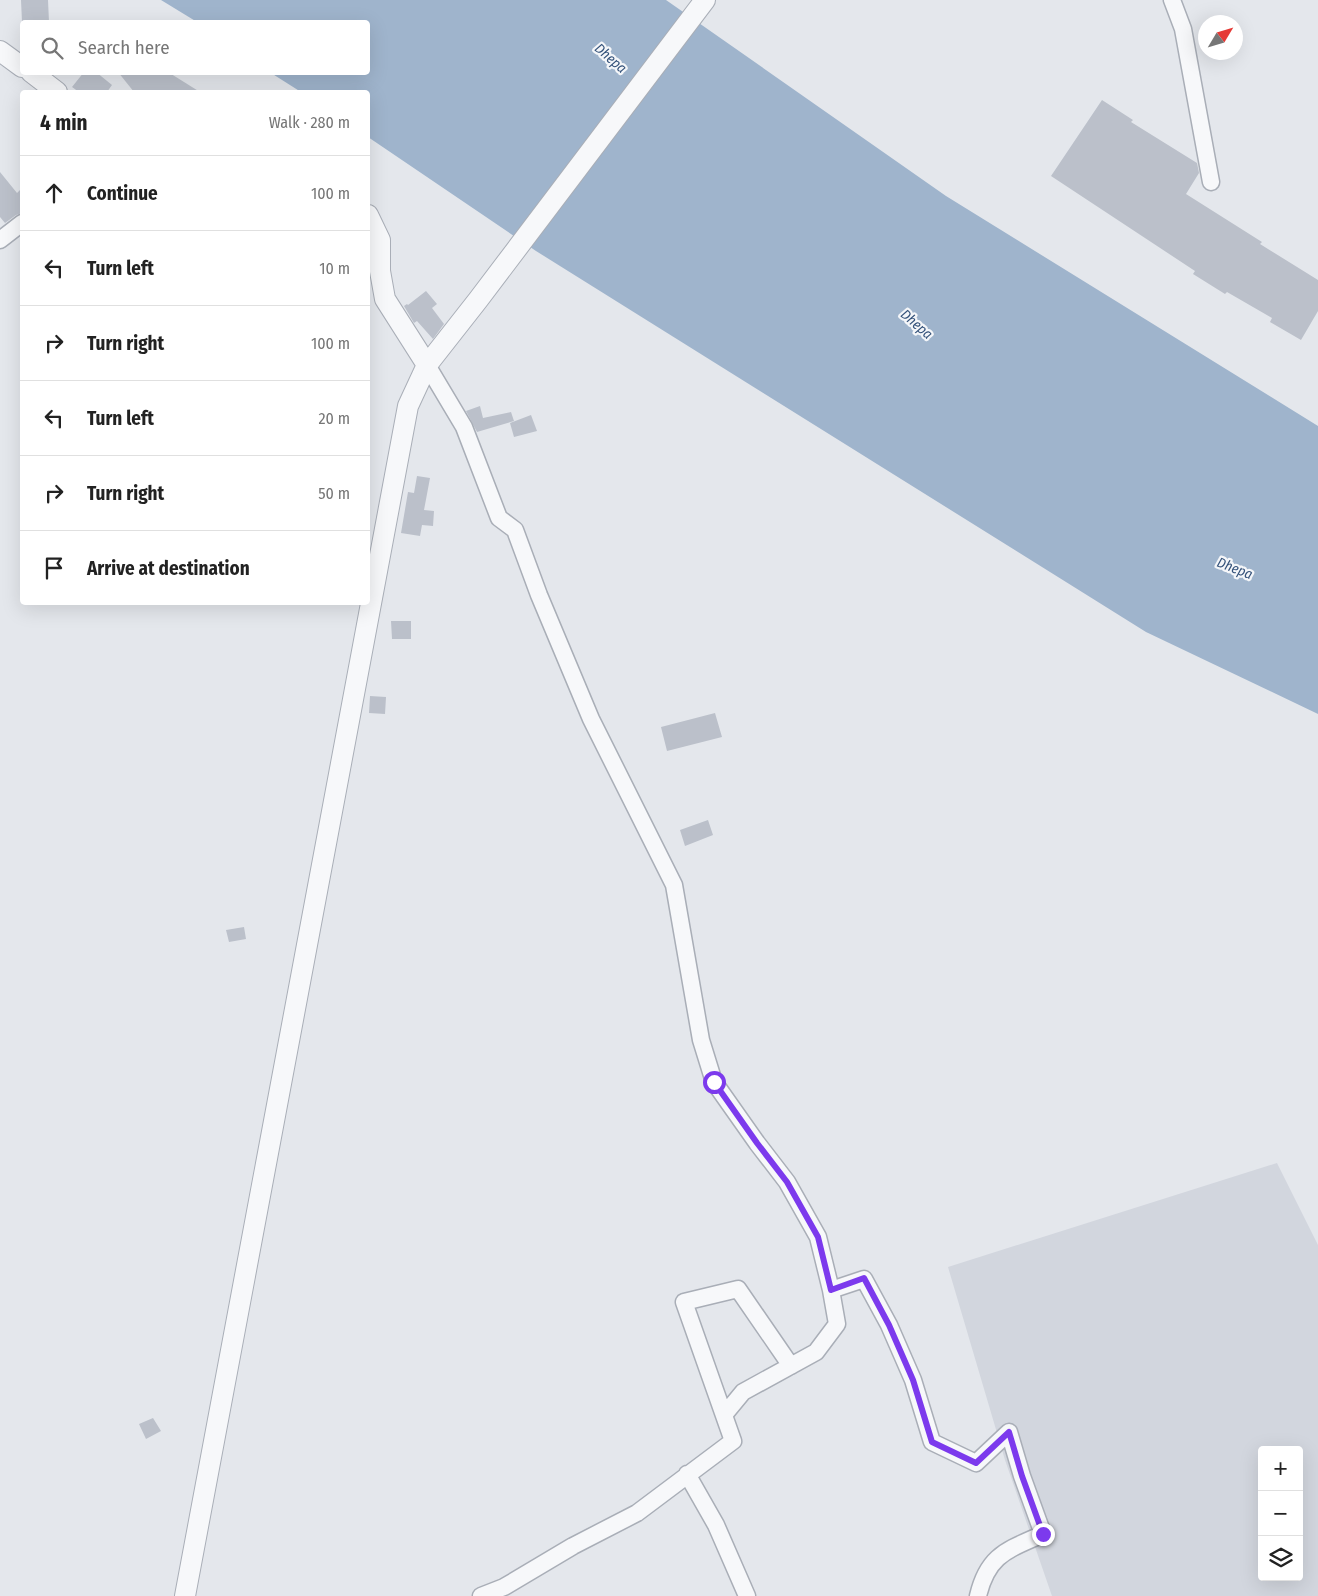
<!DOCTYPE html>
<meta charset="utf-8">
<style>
:root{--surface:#fff;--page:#f2f2f2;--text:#222;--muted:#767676;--line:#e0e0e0}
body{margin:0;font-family:"Fira Sans Condensed",sans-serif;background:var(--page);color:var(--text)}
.controls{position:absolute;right:15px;bottom:15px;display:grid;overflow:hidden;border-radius:5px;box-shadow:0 5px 20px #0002}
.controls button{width:45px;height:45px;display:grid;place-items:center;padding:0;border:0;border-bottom:1px solid var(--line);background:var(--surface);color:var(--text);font:25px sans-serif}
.compass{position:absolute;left:1198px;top:15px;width:45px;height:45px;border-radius:50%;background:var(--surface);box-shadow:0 5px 20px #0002;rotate:52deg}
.stop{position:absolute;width:15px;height:15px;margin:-11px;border:4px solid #7c3aed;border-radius:50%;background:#fff}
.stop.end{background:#7c3aed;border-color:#fff;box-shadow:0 1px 5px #0008}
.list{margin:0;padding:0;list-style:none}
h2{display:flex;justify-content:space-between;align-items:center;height:65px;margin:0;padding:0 20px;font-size:21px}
h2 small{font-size:16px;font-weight:400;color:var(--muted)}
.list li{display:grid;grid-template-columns:32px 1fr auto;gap:15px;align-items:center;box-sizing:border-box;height:75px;padding:0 20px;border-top:1px solid var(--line)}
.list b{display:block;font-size:19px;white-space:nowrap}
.list em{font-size:16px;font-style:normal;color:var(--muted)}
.icon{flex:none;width:28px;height:28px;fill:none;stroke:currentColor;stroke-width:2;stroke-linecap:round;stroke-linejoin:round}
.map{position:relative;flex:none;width:1318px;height:1596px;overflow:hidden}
.search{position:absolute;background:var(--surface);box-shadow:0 5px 20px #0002;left:20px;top:20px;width:350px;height:55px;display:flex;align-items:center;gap:12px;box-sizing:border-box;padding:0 18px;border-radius:5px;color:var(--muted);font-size:19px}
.panel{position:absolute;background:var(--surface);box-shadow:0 5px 20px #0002;left:20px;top:90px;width:350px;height:515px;border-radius:5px}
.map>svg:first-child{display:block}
.built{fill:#d2d6de;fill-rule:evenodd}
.water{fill:#9fb4cc}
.building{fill:#bbc0ca}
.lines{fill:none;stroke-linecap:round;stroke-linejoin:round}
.minor-casing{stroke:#a9aeb7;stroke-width:19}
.tertiary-casing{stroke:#a9aeb7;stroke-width:22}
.minor{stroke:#f7f8fa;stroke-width:16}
.tertiary{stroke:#f7f8fa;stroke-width:20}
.route{stroke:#7c3aed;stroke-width:6}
.labels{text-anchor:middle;stroke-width:4.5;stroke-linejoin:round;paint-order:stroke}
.water-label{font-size:14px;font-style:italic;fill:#34527a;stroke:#f4f6f9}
</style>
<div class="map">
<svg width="1318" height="1596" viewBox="0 0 1318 1596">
<rect width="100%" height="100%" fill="#e4e7ec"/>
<path class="built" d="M1277,1163L1318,1245V1596H1052L1005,1460L948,1267ZM1262,1450H1299V1577H1262Z"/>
<path class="water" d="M161,0H666L946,196L1318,426V714L1146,632L536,251L368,137V92H301L271,73L368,72V22H197Z"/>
<path class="building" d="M21,0H48L49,22H22Z
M84,72H96L112,85L107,92H79L72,87Z
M118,72H168L200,92H134Z
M1102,100L1133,120L1131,122L1197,163L1199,173L1186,194L1262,242L1260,244L1318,280V311L1301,340L1270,322L1272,318L1227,292L1225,294L1193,274L1195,271L1051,176Z
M0,172L17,193L22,188V213L16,215L5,223L0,217Z
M426,291L437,304L432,308L444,324L433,339L417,321L414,323L404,306L407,304L408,305Z
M480,406L483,418L511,412L514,421L477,432L466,411Z
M531,415L537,431L514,437L510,423Z
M417,476L430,478L424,510L434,511L433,526L422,525L420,536L401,533L408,492L414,493Z
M391,621H411V639H392Z
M370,696L386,697L385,714L369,713Z
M715,713L722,737L667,751L661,727Z
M708,820L713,835L685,846L680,830Z
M244,927L246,939L229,942L226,930Z
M153,1418L161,1431L146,1439L139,1424Z"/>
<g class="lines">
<g class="minor-casing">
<path id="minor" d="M1172,0L1183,29L1211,182
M0,240L22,223
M427,365L464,427L499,518L515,530L539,595L591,719L674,885L701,1040L714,1082L757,1143L787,1182L818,1237L831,1290
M724,1415L743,1392L816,1352L837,1324L831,1290L864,1279L889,1325L913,1380L932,1442L976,1463L1009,1432L1022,1476L1043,1534C1008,1550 988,1554 978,1596
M687,1474L716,1525L747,1596
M481,1596L504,1587L573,1546L637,1513L733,1441L684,1302L738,1289L791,1366"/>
</g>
<g class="tertiary-casing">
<path id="tertiary" d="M0,51L22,67
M31,72L57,92
M368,215L380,240V271L385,299L427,365
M185,1596L408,406L427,365L478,300L705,0"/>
</g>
<use href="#minor" class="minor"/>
<use href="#tertiary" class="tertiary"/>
</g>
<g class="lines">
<path class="route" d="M714,1082L757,1143L787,1182L818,1237L831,1290L864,1278L889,1325L913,1380L932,1442L976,1463L1009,1432L1022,1476L1043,1534"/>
</g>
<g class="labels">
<g class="water-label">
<text transform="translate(611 58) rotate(41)" y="5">Dhepa</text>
<text transform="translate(917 324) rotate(41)" y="5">Dhepa</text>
<text transform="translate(1235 568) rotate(21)" y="5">Dhepa</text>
</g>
</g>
</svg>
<div class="controls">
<button>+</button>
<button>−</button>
<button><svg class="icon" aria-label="layers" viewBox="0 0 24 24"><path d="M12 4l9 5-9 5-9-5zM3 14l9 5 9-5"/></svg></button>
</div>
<svg class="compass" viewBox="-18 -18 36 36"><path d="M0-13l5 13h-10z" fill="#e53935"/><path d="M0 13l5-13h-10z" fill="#767676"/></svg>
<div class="stop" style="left:714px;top:1082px"></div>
<div class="stop end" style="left:1043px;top:1534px"></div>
<div class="search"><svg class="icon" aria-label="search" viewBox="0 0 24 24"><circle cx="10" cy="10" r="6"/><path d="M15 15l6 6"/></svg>Search here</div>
<section class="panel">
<h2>4 min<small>Walk · 280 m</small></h2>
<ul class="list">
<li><svg class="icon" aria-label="ahead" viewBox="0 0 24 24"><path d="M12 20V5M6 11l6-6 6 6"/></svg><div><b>Continue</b></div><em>100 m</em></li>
<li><svg class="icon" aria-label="left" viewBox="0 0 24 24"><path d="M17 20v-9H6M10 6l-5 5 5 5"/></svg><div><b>Turn left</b></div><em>10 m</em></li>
<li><svg class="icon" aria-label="right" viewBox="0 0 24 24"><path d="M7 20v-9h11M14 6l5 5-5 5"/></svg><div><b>Turn right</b></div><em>100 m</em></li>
<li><svg class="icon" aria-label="left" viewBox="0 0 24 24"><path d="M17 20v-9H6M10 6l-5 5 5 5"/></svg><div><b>Turn left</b></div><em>20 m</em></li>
<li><svg class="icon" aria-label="right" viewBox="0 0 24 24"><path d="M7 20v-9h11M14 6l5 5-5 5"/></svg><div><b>Turn right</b></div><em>50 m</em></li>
<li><svg class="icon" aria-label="arrive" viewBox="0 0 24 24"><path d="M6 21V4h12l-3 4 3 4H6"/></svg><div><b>Arrive at destination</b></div></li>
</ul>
</section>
</div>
